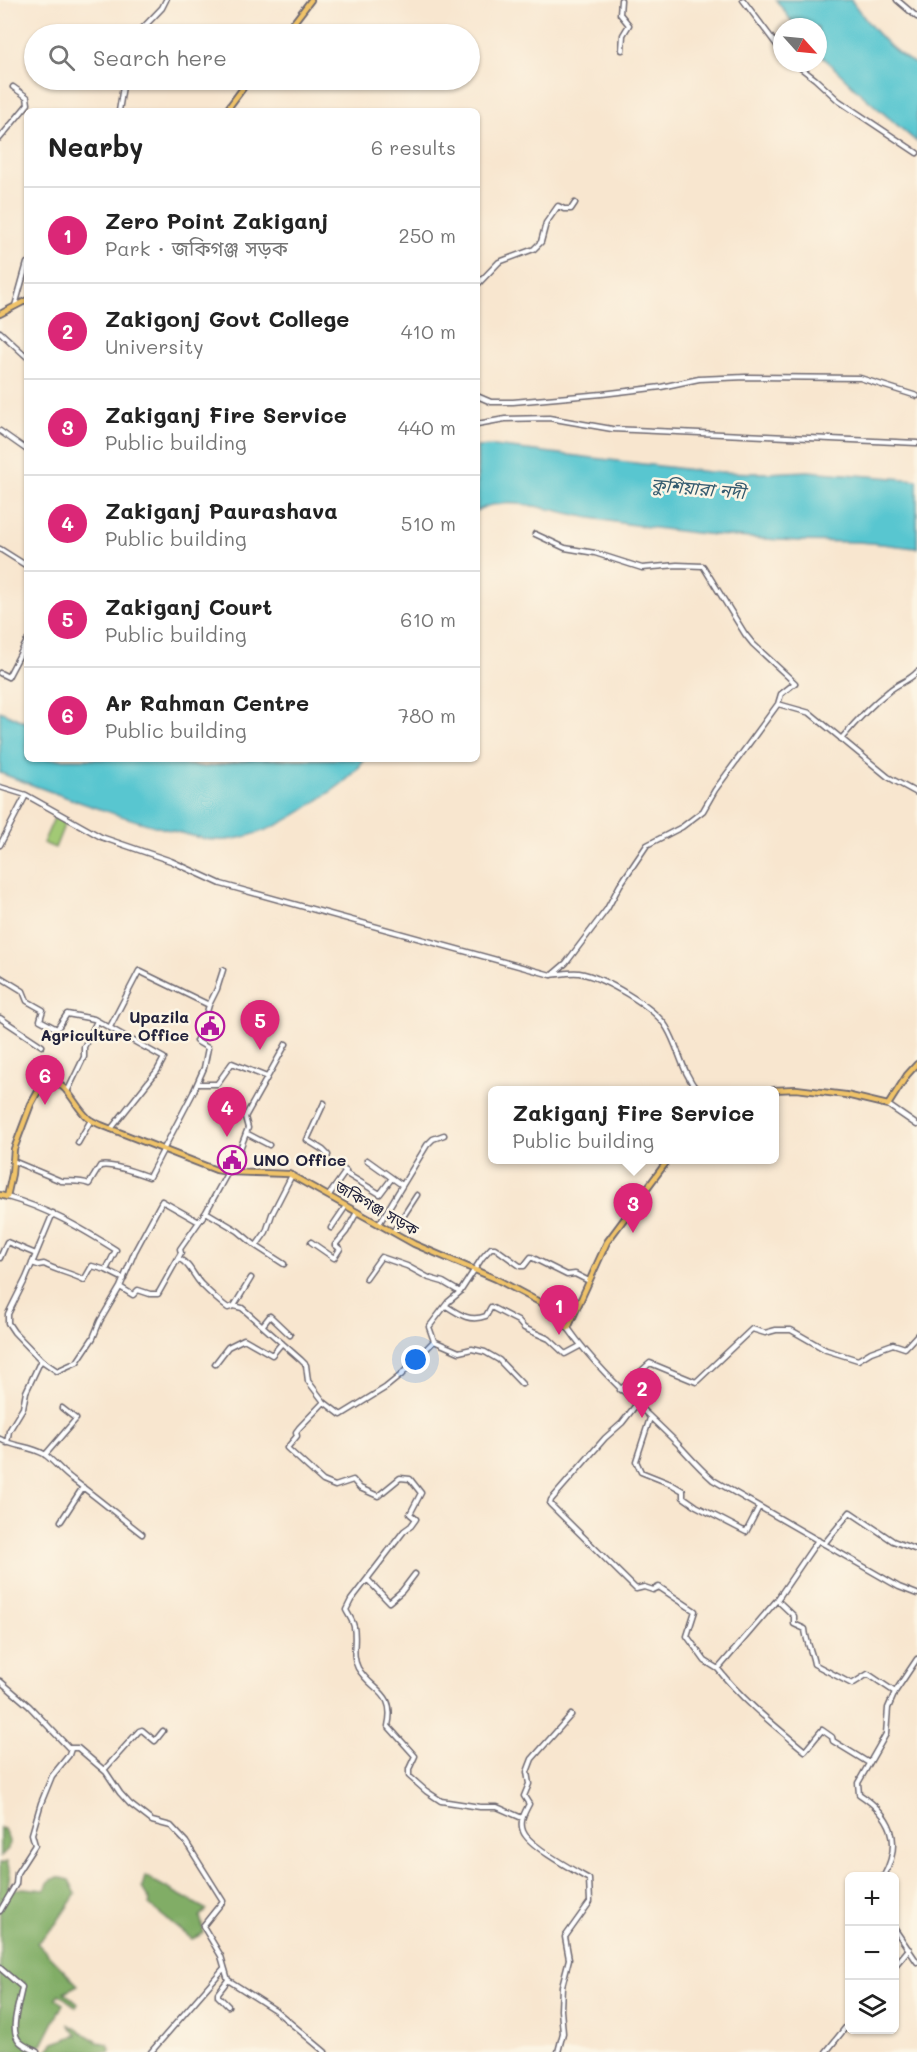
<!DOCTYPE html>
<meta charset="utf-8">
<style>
:root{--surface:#fff;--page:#f6f6f6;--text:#222;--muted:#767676;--line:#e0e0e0;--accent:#db2777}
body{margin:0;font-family:Mali,"Noto Sans Bengali",sans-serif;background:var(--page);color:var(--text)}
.controls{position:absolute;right:18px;bottom:18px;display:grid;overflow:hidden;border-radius:9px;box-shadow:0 2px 4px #0004}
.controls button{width:54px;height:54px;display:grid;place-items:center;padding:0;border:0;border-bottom:2px solid var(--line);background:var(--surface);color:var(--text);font:30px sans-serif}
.compass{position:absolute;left:773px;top:18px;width:54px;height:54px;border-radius:50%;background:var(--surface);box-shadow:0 2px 4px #0004;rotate:117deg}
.you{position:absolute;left:416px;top:1360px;width:21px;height:21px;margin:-15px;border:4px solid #fff;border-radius:50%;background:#1a73e8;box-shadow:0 0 0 9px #1a73e833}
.badge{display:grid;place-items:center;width:39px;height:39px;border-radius:50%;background:var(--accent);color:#fff;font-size:20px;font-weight:700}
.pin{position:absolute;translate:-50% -50px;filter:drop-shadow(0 2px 3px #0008)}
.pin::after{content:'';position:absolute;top:32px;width:21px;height:18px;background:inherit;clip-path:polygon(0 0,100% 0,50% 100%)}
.popup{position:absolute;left:488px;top:1086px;width:291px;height:78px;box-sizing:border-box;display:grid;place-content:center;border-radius:9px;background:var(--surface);filter:drop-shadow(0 2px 4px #0005);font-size:20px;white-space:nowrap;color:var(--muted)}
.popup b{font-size:22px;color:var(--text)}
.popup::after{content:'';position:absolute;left:50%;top:100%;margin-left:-12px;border:12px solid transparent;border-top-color:var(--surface)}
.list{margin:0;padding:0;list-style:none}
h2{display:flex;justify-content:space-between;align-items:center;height:78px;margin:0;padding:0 24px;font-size:26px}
h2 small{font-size:20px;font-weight:400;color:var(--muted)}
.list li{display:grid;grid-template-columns:39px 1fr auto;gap:18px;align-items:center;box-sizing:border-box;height:96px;padding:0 24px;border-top:2px solid var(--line)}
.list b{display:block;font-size:22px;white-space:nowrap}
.list p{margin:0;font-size:20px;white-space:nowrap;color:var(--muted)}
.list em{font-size:20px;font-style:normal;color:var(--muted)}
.icon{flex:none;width:33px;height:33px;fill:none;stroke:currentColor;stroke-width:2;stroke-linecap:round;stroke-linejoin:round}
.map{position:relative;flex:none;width:917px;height:2052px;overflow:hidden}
.search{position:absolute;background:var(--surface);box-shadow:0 2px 4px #0004;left:24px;top:24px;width:456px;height:66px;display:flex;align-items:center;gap:15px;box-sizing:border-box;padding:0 21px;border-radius:33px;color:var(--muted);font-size:22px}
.panel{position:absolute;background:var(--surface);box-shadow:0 2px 4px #0004;left:24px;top:108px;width:456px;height:654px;border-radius:9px}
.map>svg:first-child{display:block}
.green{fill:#a2c974;stroke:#627658;stroke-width:1.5}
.forest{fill:#81ad66;stroke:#526850;stroke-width:1.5}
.water{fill:#59c6d0;stroke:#3e7486;stroke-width:1.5}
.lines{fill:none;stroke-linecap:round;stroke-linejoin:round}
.minor-casing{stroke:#6d676f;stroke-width:7}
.major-casing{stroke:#6d676f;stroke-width:8}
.minor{stroke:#fff;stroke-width:4}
.major{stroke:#f0c369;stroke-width:4.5}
.labels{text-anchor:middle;stroke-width:5;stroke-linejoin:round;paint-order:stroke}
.poi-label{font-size:16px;font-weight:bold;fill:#22223b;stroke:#fcf5e5;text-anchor:end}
.street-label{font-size:16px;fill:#22223b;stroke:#fcf5e5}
.water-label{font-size:18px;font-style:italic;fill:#355b6f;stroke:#fcf5e5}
</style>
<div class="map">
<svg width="917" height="2052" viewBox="0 0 917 2052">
<rect width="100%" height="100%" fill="#fcf5e5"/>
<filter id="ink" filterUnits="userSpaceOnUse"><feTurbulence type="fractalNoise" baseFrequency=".0167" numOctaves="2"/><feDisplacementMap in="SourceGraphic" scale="12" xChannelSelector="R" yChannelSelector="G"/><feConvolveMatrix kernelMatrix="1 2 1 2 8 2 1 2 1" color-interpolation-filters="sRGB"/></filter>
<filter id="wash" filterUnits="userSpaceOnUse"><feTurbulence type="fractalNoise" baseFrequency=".008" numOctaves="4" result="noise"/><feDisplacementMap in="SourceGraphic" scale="24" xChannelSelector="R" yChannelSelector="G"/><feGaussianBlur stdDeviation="1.35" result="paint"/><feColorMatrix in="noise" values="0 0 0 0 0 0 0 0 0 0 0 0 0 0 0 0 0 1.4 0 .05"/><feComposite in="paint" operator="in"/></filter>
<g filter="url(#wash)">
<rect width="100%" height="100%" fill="#f8e6cf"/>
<path class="green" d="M55,816L65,823L55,848L43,843Z"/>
<path class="forest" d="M0,1828L4,1829L9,1841L8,1849L0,1857Z
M7,1862L10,1872L8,1887L11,1890L23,1888L45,1890L49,1881L58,1877L69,1880L76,1894L55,1925L37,1943L78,1985L64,1992L78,2004L76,2007L59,1994L56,1998L63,2004L42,2045L33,2047L41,2052H0V2009L2,2006L0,2004V1864Z
M145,1876L207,1910L200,1916L204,1933L192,1939L149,1905L150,1901L142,1888Z
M68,2024L98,2042L108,2044L111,2052H46L54,2043L77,2035Z"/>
<path class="water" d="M776,0H851C869,25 889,51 917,65V142L860,93L818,52V27H796Z
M494,446L709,472L766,473L808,471L917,480V548C897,546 877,543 858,542C832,541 806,542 780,540C711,536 643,528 575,515C550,509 500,495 477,511V447Z
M0,711L27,723V759H147L205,767L252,759H365C353,778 332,791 314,803C287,822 260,836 227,840C210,842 189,835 173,831C114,816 57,794 0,773Z"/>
</g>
<g filter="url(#ink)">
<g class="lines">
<g class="minor-casing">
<path id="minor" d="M621,0L620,14L629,25L623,35L622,50
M743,0L782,52
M897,0L917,17
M137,34L162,8L166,0
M794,63L815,79L839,101L917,153
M119,111L124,80
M0,138L28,104L27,97L13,87
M477,285L499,262L534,249L541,242L546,223L558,206L564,209H571L575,203
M15,306L27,263
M0,332L27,357
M477,396L491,402H513L602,394L661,387L699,379L746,377L860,378L917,396
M477,424L505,419L549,418L612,429L917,443
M0,431L27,450
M535,534L565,548L595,553L642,568L677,565L703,566L745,634L753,644L795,683L781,694L778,704
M0,549L27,566
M0,673L8,677L27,641
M841,739C856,721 871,705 889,691C898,683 909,681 917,672
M0,787L26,795
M0,845L26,795L101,837L171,861L221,884L551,975C561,974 570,972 579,973C603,977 655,1007 667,1028C679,1048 682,1072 697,1090
M552,975L566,963L607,909L620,885L647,845L682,827L703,811L715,790L778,704L810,713L888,777L917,793
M0,977L23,991L27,1001L43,1010L40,1020L57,1029L67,1014L94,1019L164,1058L157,1071L111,1129
M0,1018L42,1046
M110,1027L139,971L209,1005L217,989L223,970
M197,1084H217L232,1063L267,1077
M67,1092L84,1057V1047L97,1021
M324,1103L307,1140L323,1150L328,1155L326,1159L346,1171L329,1195
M888,1105L917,1125
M246,1133L269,1145
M78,1143L91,1120
M367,1160L402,1185
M13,1161L61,1181C72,1182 79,1180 89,1184L100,1166C112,1163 138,1173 149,1177L193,1093L204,1068L208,1048L196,1041L202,1029L209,1005
M237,1172L240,1149L248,1128L245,1117L286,1044
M345,1173L380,1194L392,1178
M7,1197C47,1208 81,1228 116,1250L106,1270
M206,1212L238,1231L256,1246L284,1264
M379,1224L427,1145L433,1139L444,1135
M331,1228L346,1206
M393,1232L417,1195
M311,1242L334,1258L340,1249L335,1245L346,1232L357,1212
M256,1246L266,1232L272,1214L292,1175
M0,1258L7,1242L36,1254
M178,1258C191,1265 192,1274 201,1284C209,1292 218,1301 228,1308L234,1306L242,1308L301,1360L306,1365L308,1381L324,1402L299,1428L296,1432L297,1436L287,1448L323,1481L335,1486L353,1480L360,1488L378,1496L400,1478L410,1479L421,1493L410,1514L416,1519L411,1526L404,1531L351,1600L346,1610C349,1616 353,1621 354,1627C357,1641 351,1654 358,1668C372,1692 396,1691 388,1726L415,1756L409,1769V1776L426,1791L441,1801L480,1807H497L522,1818
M32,1263L38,1265L44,1264C57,1271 71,1273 84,1280L92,1266L106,1270L124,1279
M366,1278L381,1257L407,1266L429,1278L443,1282L460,1292
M120,1287L133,1295L138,1290L150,1294H158L181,1253L180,1249L206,1212L228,1172
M234,1306L251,1278
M446,1306C460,1315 470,1322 486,1316L491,1307L518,1321L524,1328L549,1339L565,1354L580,1346
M263,1325L270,1316L290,1335
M568,1328C599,1372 639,1405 677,1443C689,1456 699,1468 713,1480L899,1587L917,1594
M41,1360L14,1332L8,1323V1314L26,1278L53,1213
M215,1364L228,1347L244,1339L272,1355L282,1343
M522,1384L499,1360L485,1352L472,1349L459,1352L434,1341L429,1327L448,1302L460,1292L482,1258L491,1248H495L520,1266H524L531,1257L567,1275L575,1274L589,1281
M620,1390L650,1363L696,1382L752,1329L765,1333L776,1330H791L826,1350L858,1360L871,1352L893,1344L905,1348L917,1335
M324,1402L341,1415L385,1388L401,1375L434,1341
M636,1405L622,1423L605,1438L551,1500L550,1504L636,1589L644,1587L653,1590L659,1587L695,1611L687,1636L705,1661L718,1669
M650,1418L636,1461L641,1472L671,1484L683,1491V1497L696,1506L746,1532L759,1507
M0,1439C14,1447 30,1446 44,1454C54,1461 62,1472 72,1479C96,1497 119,1516 142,1534
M7,1443L9,1431L23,1408L26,1392L41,1360L57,1371L77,1362L93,1338L100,1321L120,1287L135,1251L162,1201L199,1222
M45,1455L76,1419L62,1408
M61,1521L83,1487
M818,1540L777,1600L718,1669C742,1700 775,1726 805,1751L822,1730L832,1737L833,1741L869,1763
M824,1544L850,1512L893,1541L917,1550
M368,1580L389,1602L402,1591L415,1574
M777,1600L794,1616V1624L805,1629C806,1642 812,1652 814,1664L852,1684L868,1674L895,1692
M0,1681L29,1706L69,1748H78L106,1772L120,1793L130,1804L152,1821L171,1826L186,1842L223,1901L203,1926L221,1956L228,1980L275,2010L325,2052
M104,1770L139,1731L142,1730L155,1741L163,1731
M884,1876C903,1840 891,1815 859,1794L858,1783L886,1734L888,1708L895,1692L917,1659
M0,1911L16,1884L17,1873L35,1845L32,1834L41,1803L52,1776L69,1755L71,1749
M894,1928L917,1962
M894,1967L909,1949
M0,1968L22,1987C20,2002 8,2030 20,2042C24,2046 32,2049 37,2052
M228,2006L218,1996V1993L228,1980
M151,2052L224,1968
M558,2052L563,2033L561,2010L562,1986L569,1959L565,1937L590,1902L589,1879C575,1871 528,1846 523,1831C519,1821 525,1812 529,1804L524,1796L529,1784L527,1772L532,1759L571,1715
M826,2052L850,2022"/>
</g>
<g class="major-casing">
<path id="major" d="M285,34L311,0
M226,111L249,80
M0,314L27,300
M773,1090L796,1089L846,1095L888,1105L907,1075L917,1064
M0,1195L7,1197L12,1174L14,1149L31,1104L41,1086L49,1080C69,1084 74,1106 88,1118C91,1121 97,1123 101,1125L216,1170L228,1172L289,1174L414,1244L496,1279L545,1305L568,1328L607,1242L668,1160"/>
</g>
<use href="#minor" class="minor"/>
<use href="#major" class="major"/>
</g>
</g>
<defs>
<g id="civic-ring" transform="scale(1.5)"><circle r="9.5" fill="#fcf5e5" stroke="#b5179e" stroke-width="1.5"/><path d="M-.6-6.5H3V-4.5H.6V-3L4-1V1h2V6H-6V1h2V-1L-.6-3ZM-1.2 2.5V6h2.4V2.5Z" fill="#b5179e"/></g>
</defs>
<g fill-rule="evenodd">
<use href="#civic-ring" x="210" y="1026"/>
<use href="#civic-ring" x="232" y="1160"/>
</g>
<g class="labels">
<g class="poi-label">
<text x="189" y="1023">Upazila<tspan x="189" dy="18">Agriculture Office</tspan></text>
<text x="253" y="1166" text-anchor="start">UNO Office</text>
</g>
<g class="street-label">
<text transform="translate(377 1208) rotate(30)" y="6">জকিগঞ্জ সড়ক</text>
</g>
<g class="water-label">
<text transform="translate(698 489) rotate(5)" y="6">কুশিয়ারা নদী</text>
</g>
</g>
</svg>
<div class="controls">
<button>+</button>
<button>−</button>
<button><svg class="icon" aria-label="layers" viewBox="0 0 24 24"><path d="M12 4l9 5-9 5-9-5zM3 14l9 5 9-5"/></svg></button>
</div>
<svg class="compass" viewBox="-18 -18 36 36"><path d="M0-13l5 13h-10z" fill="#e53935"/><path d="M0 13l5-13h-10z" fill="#767676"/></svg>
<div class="you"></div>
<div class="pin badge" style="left:559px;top:1335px">1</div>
<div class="pin badge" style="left:642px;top:1418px">2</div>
<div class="pin badge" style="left:633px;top:1233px">3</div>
<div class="popup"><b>Zakiganj Fire Service</b>Public building</div>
<div class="pin badge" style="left:227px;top:1137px">4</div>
<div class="pin badge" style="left:260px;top:1050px">5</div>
<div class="pin badge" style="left:45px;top:1105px">6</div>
<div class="search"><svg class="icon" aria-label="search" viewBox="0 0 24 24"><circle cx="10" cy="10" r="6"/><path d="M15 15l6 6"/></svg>Search here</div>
<section class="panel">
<h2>Nearby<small>6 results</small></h2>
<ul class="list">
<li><span class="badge">1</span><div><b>Zero Point Zakiganj</b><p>Park · জকিগঞ্জ সড়ক</p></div><em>250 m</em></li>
<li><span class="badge">2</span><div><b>Zakigonj Govt College</b><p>University</p></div><em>410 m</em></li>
<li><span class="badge">3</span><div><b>Zakiganj Fire Service</b><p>Public building</p></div><em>440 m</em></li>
<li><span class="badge">4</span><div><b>Zakiganj Paurashava</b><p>Public building</p></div><em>510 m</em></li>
<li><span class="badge">5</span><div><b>Zakiganj Court</b><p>Public building</p></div><em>610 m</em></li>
<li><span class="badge">6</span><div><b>Ar Rahman Centre</b><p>Public building</p></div><em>780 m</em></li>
</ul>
</section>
</div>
